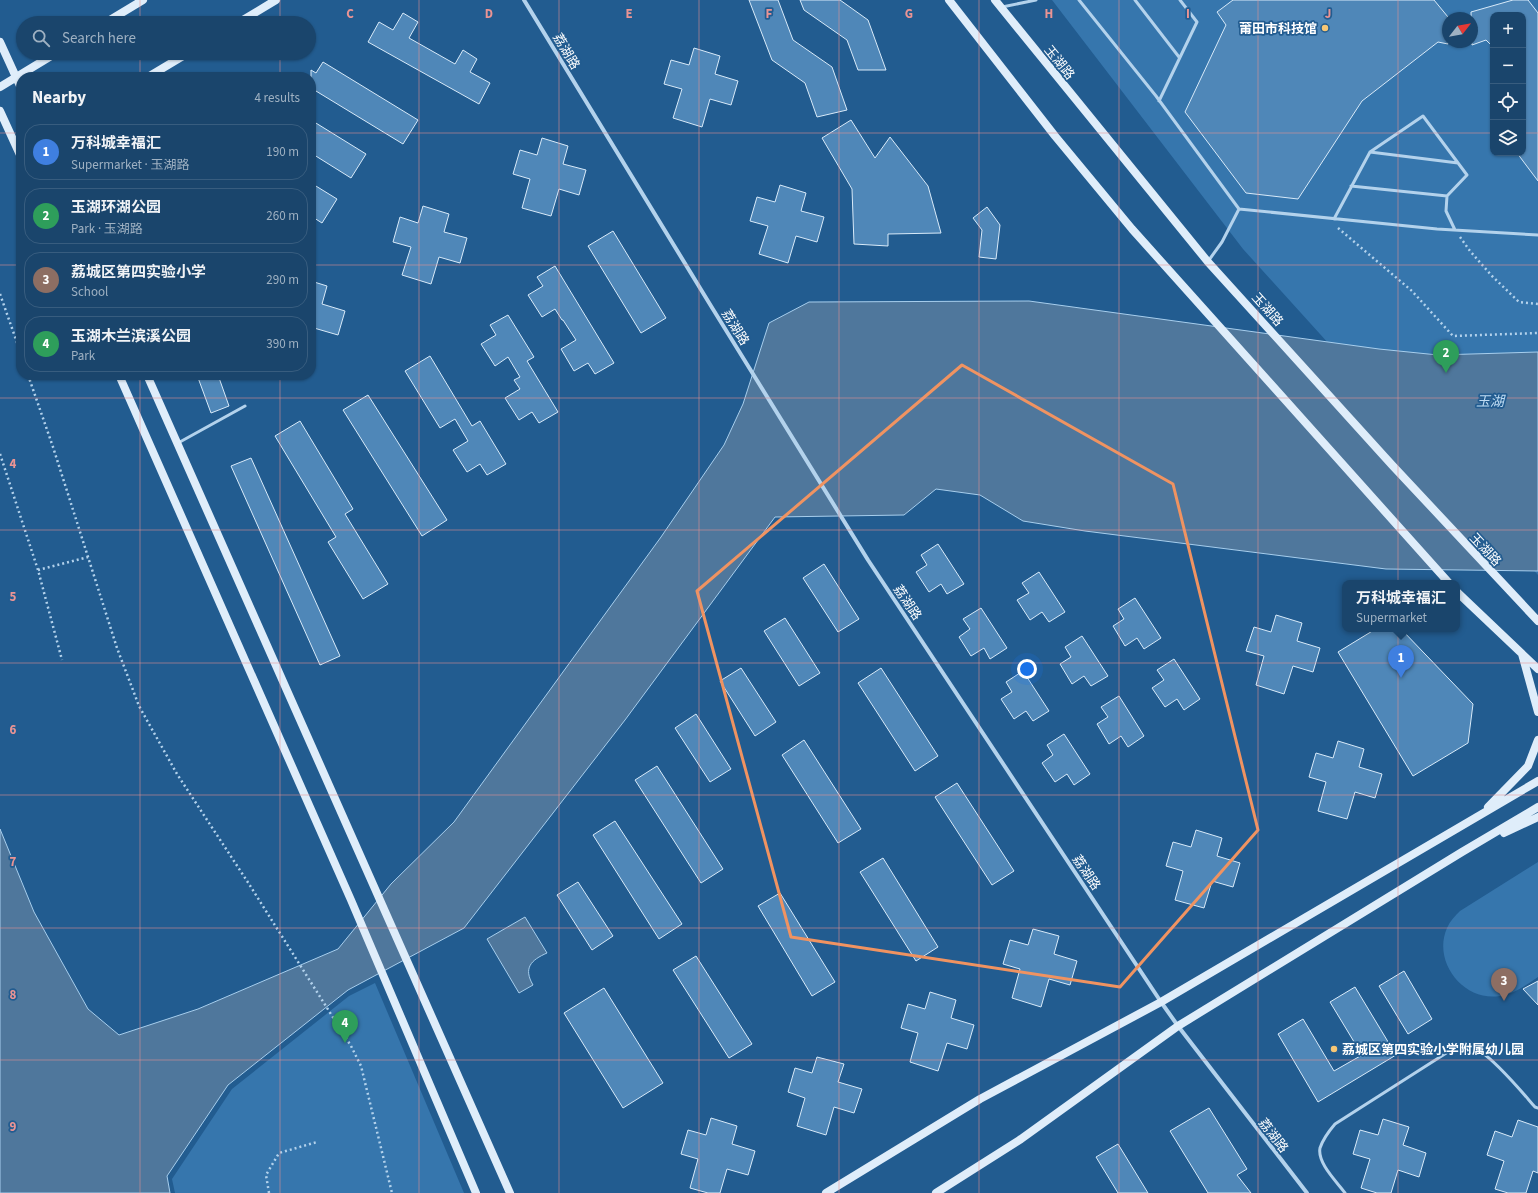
<!DOCTYPE html>
<meta charset="utf-8">
<style>
:root{--surface:#1a456c;--page:#274f74;--text:#f1f3f6;--muted:#9fb1c2;--line:#385d7f;--accent:#e69b98}
body{margin:0;font-family:"Source Sans 3","Noto Sans SC",sans-serif;background:var(--page);color:var(--text)}
.controls{position:absolute;right:12px;top:12px;display:grid;overflow:hidden;border-radius:8px;box-shadow:0 1px 3px #0004}
.controls button{width:36px;height:36px;display:grid;place-items:center;padding:0;border:0;border-bottom:1px solid var(--line);background:var(--surface);color:var(--text);font:20px sans-serif}
.compass{position:absolute;left:1442px;top:12px;width:36px;height:36px;border-radius:50%;background:var(--surface);box-shadow:0 1px 3px #0004;rotate:59deg}
.you{position:absolute;left:1027px;top:669px;width:14px;height:14px;margin:-10px;border:3px solid #fff;border-radius:50%;background:#1a73e8;box-shadow:0 0 0 6px #1a73e833}
.badge{display:grid;place-items:center;width:26px;height:26px;border-radius:50%;background:var(--accent);color:#fff;font-size:13px;font-weight:700}
.pin{position:absolute;translate:-50% -33px;filter:drop-shadow(0 1px 2px #0008)}
.pin::after{content:'';position:absolute;top:21px;width:14px;height:12px;background:inherit;clip-path:polygon(0 0,100% 0,50% 100%)}
.popup{position:absolute;left:1342px;top:580px;width:118px;height:52px;box-sizing:border-box;display:grid;place-content:center;border-radius:8px;background:var(--surface);filter:drop-shadow(0 1px 3px #0005);font-size:13px;white-space:nowrap;color:var(--muted)}
.popup b{font-size:15px;color:var(--text)}
.popup::after{content:'';position:absolute;left:50%;top:100%;margin-left:-8px;border:8px solid transparent;border-top-color:var(--surface)}
.list{margin:0;padding:0;list-style:none}
h2{display:flex;justify-content:space-between;align-items:center;height:52px;margin:0;padding:0 16px;font-size:17px}
h2 small{font-size:13px;font-weight:400;color:var(--muted)}
.list li{display:grid;grid-template-columns:26px 1fr auto;gap:12px;align-items:center;box-sizing:border-box;height:56px;margin:0 8px 8px;padding:0 8px;border:1px solid var(--line);border-radius:16px}
.list b{display:block;font-size:15px;white-space:nowrap}
.list p{margin:0;font-size:13px;white-space:nowrap;color:var(--muted)}
.list em{font-size:13px;font-style:normal;color:var(--muted)}
.icon{flex:none;width:22px;height:22px;fill:none;stroke:currentColor;stroke-width:2;stroke-linecap:round;stroke-linejoin:round}
.map{position:relative;flex:none;width:1538px;height:1193px;overflow:hidden}
.search{position:absolute;background:var(--surface);box-shadow:0 1px 3px #0004;left:16px;top:16px;width:300px;height:44px;display:flex;align-items:center;gap:10px;box-sizing:border-box;padding:0 14px;border-radius:22px;color:var(--muted);font-size:15px}
.panel{position:absolute;background:var(--surface);box-shadow:0 1px 3px #0004;left:16px;top:72px;width:300px;height:308px;border-radius:16px}
.map>svg:first-child{display:block}
.green{fill:#3676ad;fill-rule:evenodd}
.water{fill:#4f779c;stroke:#a7ceed}
.building{fill:#4f87b8;stroke:#d8eaf9}
.lines{fill:none;stroke-linecap:round;stroke-linejoin:round}
.path{stroke:#b3d2ec;stroke-width:2.5;stroke-dasharray:2 3;stroke-linecap:butt}
.lane{stroke:#b3d2ec;stroke-width:3}
.street{stroke:#b3d2ec;stroke-width:4}
.secondary{stroke:#dfedfa;stroke-width:8}
.marked{fill:none;stroke:#f09361;stroke-width:3;stroke-linejoin:round}
.grid{fill:none;stroke:#ea9494;stroke-width:1;stroke-opacity:0.55}
.poi-dot{fill:#f8c775;stroke:#225c90;stroke-width:1.5}
.labels{text-anchor:middle;stroke-width:3.5;stroke-linejoin:round;paint-order:stroke}
.poi-label{font-size:13px;font-weight:bold;fill:#fff;stroke:#225c90;text-anchor:end}
.street-label{font-size:13px;fill:#fff;stroke:#225c90}
.water-label{font-size:14px;font-style:italic;fill:#bfdcf3;stroke:#225c90}
.grid-label{font-size:13px;text-anchor:middle;font-weight:bold;fill:#ea9494;stroke:#225c90;stroke-width:3.5;stroke-linejoin:round;paint-order:stroke}
</style>
<div class="map">
<svg width="1538" height="1193" viewBox="0 0 1538 1193">
<rect width="100%" height="100%" fill="#225c90"/>
<path class="green" d="M1052,0H1538V575L1243,249ZM1493,15H1523V153H1493ZM1448,18H1472V42H1448Z
M1538,862V977C1526,985 1514,994 1500,996C1464,1002 1432,962 1447,928C1450,921 1455,916 1460,911Z
M375,983L464,1193H175L172,1179L232,1089L349,996Z"/>
<path class="water" d="M1029,301L1379,349L1438,355L1538,352V571L1386,569L1085,531L1023,521L980,495L936,489L904,515L775,517L625,720L464,928L348,990L228,1085L167,1176L170,1193H0V829L34,912L88,1009L119,1035L198,1009L338,949L391,884L454,822L661,537L724,445L743,404L769,323L809,302Z
M525,917L547,953C531,960 523,968 533,985L519,993L487,939Z"/>
<path class="building" d="M749,0H778L793,40L832,67L847,110L817,117L805,83L772,60Z
M800,0H840L868,20L886,70H858L847,40L804,10Z
M1233,0H1434L1448,17V44L1438,42L1362,101L1298,199L1246,193L1185,112L1226,25L1217,12Z
M1513,0H1528L1538,13V181L1517,153H1523V15H1493V47L1486,40L1472,45L1471,12Z
M403,13L418,22L409,38L455,64L463,50L477,59L470,72L490,83L479,104L368,42L379,22L393,30Z
M694,48L720,56L715,74L738,81L731,105L710,99L702,127L673,118L682,89L664,84L671,60L689,65Z
M323,62L418,120L403,144L311,88V70L316,73Z
M311,120L366,154L351,178L311,153Z
M851,120L875,158L890,137L928,186L941,233L888,234V246L854,244L852,189L822,138Z
M542,138L568,146L563,164L586,170L579,195L559,189L551,216L522,208L530,179L513,174L520,150L537,155Z
M311,183L337,199L322,223L311,216Z
M780,185L806,193L801,211L824,217L817,242L796,236L788,263L759,254L768,226L750,221L757,197L775,202Z
M423,206L449,214L444,232L467,238L460,263L439,257L431,284L402,275L411,247L393,242L400,217L418,223Z
M987,207L1000,225L996,259L979,257L982,230L973,218Z
M613,231L666,318L641,333L588,246Z
M555,266L614,363L595,374L588,363L574,371L561,349L576,340L563,320H562L555,309L542,317L528,295L543,286L537,277Z
M311,281L327,286L322,304L345,311L338,335L314,328V330L311,329Z
M508,315L534,357L527,361L558,412L539,423L532,412L519,420L505,398L520,389L514,380L520,377L508,357L495,366L481,344L496,335L490,325Z
M430,356L472,426L480,421L506,464L487,475L480,464L467,472L453,450L468,441L455,419L440,428L405,371Z
M197,375H218L229,406L211,413Z
M368,395L447,520L422,536L343,410Z
M300,421L353,509L345,514L388,584L363,599L328,542L336,537L275,436Z
M251,458L340,656L320,665L231,466Z
M938,544L964,584L947,594L941,584L929,592L916,572L927,565L921,555Z
M824,564L859,619L838,632L803,578Z
M1039,572L1065,612L1049,622L1042,612L1030,620L1017,600L1029,593L1022,583Z
M1135,598L1161,638L1144,649L1137,638L1125,646L1113,626L1124,619L1118,609Z
M981,608L1007,648L990,659L984,648L971,656L959,637L970,629L963,619Z
M1276,615L1302,623L1297,641L1320,648L1313,672L1293,666L1284,694L1256,685L1264,656L1246,651L1254,627L1271,632Z
M785,618L820,673L799,686L764,631Z
M1401,629L1473,704L1468,743L1413,776L1338,652L1374,630Z
M1082,636L1108,676L1091,686L1084,676L1072,684L1060,664L1071,657L1065,647Z
M1174,659L1200,699L1184,710L1177,699L1165,707L1152,688L1164,680L1157,670Z
M741,668L776,722L755,736L720,681Z
M881,668L938,756L915,771L858,683Z
M1023,671L1049,711L1033,721L1026,711L1014,719L1001,699L1012,692L1006,682Z
M1119,696L1144,736L1128,747L1121,736L1109,744L1097,724L1108,717L1101,707Z
M696,714L731,769L710,782L675,728Z
M1064,734L1090,774L1074,785L1067,774L1055,782L1042,763L1053,755L1047,745Z
M804,740L861,829L838,843L782,755Z
M1338,741L1364,749L1359,767L1382,774L1375,798L1355,792L1347,819L1318,811L1326,782L1309,777L1316,753L1333,758Z
M657,766L723,869L701,883L635,780Z
M957,783L1014,871L992,885L935,797Z
M615,821L682,924L659,939L593,835Z
M1196,830L1222,838L1217,856L1240,863L1233,887L1212,881L1204,908L1175,900L1183,871L1166,866L1173,842L1191,847Z
M883,858L938,947L916,961L860,872Z
M578,882L613,936L592,950L557,895Z
M780,893L835,982L812,996L758,906Z
M1033,929L1059,936L1054,954L1077,961L1070,985L1049,979L1041,1007L1012,998L1020,969L1003,964L1010,940L1028,945Z
M696,956L752,1044L729,1058L673,970Z
M1404,971L1432,1019L1408,1034L1379,986Z
M1538,981V1005L1523,989Z
M1355,987L1396,1055L1318,1102L1278,1034L1303,1019L1334,1071L1362,1055L1330,1002Z
M604,988L663,1083L623,1108L564,1013Z
M930,992L956,1000L951,1018L974,1025L967,1049L947,1043L938,1071L910,1062L918,1033L901,1028L908,1004L925,1009Z
M817,1057L844,1064L838,1082L862,1089L854,1113L834,1107L826,1135L797,1126L805,1098L788,1092L795,1068L812,1073Z
M1209,1108L1247,1169L1237,1175L1251,1193H1208L1170,1131Z
M711,1118L737,1126L732,1144L755,1151L748,1175L727,1169L720,1193H708L690,1188L698,1159L681,1154L688,1130L706,1135Z
M1383,1119L1409,1127L1403,1145L1426,1153L1419,1177L1398,1170L1391,1193H1377L1361,1188L1370,1159L1353,1154L1360,1130L1378,1135Z
M1518,1120L1538,1127V1173L1533,1171L1526,1193H1508L1495,1189L1504,1161L1487,1155L1495,1131L1512,1137Z
M1118,1144L1148,1193H1118L1096,1157Z"/>
<g class="lines">
<path class="path" d="M1338,228L1412,291L1453,336L1538,333
M1460,237L1470,251L1492,276L1519,302L1538,304
M0,294L21,354
M28,375L53,447L117,648L139,706L177,774L249,884L351,1046L361,1066L392,1193
M0,454L38,570L62,660
M38,570L88,557
M269,1193L266,1175L279,1153L317,1142"/>
<path class="lane" d="M1079,0L1156,96L1239,209
M1135,0L1179,57
M1002,7L1036,0
M1159,101L1197,22L1180,0
M1370,152L1458,163
M1351,186L1447,196
M1334,219L1370,152L1423,116L1467,175L1447,196L1446,211L1455,230
M1209,260L1222,242L1239,209L1437,229L1538,235
M178,443L245,406
M1345,1193C1337,1182 1317,1163 1320,1148C1323,1139 1329,1131 1335,1124L1451,1050C1460,1048 1472,1047 1481,1052C1498,1063 1521,1091 1535,1107L1538,1108"/>
<path class="street" d="M524,0L711,306L868,560L1161,1002L1178,1026L1307,1193"/>
<path class="secondary" d="M949,0L1055,136L1132,229L1449,583
M995,0L1208,262L1392,465L1538,621
M105,23L143,0
M238,23L276,0
M0,42L21,88
M148,77L188,53
M0,87L56,53
M0,111L21,157
M119,375L351,900L476,1193
M147,375L510,1193
M1457,592L1538,669
M1522,654L1538,712
M1488,807L1528,766L1538,740
M1504,833L1538,817
M826,1193L980,1099L1161,1002L1538,781
M936,1193L1021,1139L1178,1026L1462,852L1538,807"/>
</g>
<path class="marked" d="M962,365L1173,484L1258,830L1120,987L791,937L697,591Z"/>
<path class="grid" d="M140,0V23M280,0V23M419,0V1193M559,0V1193M699,0V1193M839,0V1193M979,0V1193M1119,0V1193M1258,0V1193M1398,0V1193M140,53V77M280,53V77M0,133H21M311,133H1493M1523,133H1538M0,265H21M311,265H1538M140,375V1193M280,375V1193M0,398H1538M0,530H1538M0,663H1538M0,795H1538M0,928H1538M0,1060H1538"/>
<g class="poi-dot">
<circle cx="1325" cy="28" r="4"/>
<circle cx="1334" cy="1049" r="4"/>
</g>
<g class="labels">
<g class="poi-label">
<text x="1317" y="33">莆田市科技馆</text>
<text x="1342" y="1054" text-anchor="start">荔城区第四实验小学附属幼儿园</text>
</g>
<g class="street-label">
<text transform="translate(567 51) rotate(59)" y="5">荔湖路</text>
<text transform="translate(1060 62) rotate(51)" y="5">玉湖路</text>
<text transform="translate(1268 309) rotate(48)" y="5">玉湖路</text>
<text transform="translate(736 327) rotate(58)" y="5">荔湖路</text>
<text transform="translate(1486 549) rotate(47)" y="5">玉湖路</text>
<text transform="translate(908 602) rotate(56)" y="5">荔湖路</text>
<text transform="translate(1087 872) rotate(56)" y="5">荔湖路</text>
<text transform="translate(1274 1135) rotate(52)" y="5">荔湖路</text>
</g>
<g class="water-label">
<text x="1490" y="406">玉湖</text>
</g>
</g>
<g class="grid-label">
<text x="350" y="18">C</text>
<text x="489" y="18">D</text>
<text x="629" y="18">E</text>
<text x="769" y="18">F</text>
<text x="909" y="18">G</text>
<text x="1049" y="18">H</text>
<text x="1188" y="18">I</text>
<text x="1328" y="18">J</text>
<text x="13" y="468">4</text>
<text x="13" y="601">5</text>
<text x="13" y="734">6</text>
<text x="13" y="866">7</text>
<text x="13" y="999">8</text>
<text x="13" y="1131">9</text>
</g>
</svg>
<div class="controls">
<button>+</button>
<button>−</button>
<button><svg class="icon" aria-label="locate" viewBox="0 0 24 24"><circle cx="12" cy="12" r="6"/><path d="M12 2v4M12 18v4M2 12h4M18 12h4"/></svg></button>
<button><svg class="icon" aria-label="layers" viewBox="0 0 24 24"><path d="M12 4l9 5-9 5-9-5zM3 14l9 5 9-5"/></svg></button>
</div>
<svg class="compass" viewBox="-18 -18 36 36"><path d="M0-13l5 13h-10z" fill="#e53935"/><path d="M0 13l5-13h-10z" fill="#9fb1c2"/></svg>
<div class="you"></div>
<div class="pin badge" style="left:1401px;top:678px;background:#3f7fe0">1</div>
<div class="popup"><b>万科城幸福汇</b>Supermarket</div>
<div class="pin badge" style="left:1446px;top:373px;background:#2e9e5b">2</div>
<div class="pin badge" style="left:1504px;top:1001px;background:#8d6e63">3</div>
<div class="pin badge" style="left:345px;top:1043px;background:#2e9e5b">4</div>
<div class="search"><svg class="icon" aria-label="search" viewBox="0 0 24 24"><circle cx="10" cy="10" r="6"/><path d="M15 15l6 6"/></svg>Search here</div>
<section class="panel">
<h2>Nearby<small>4 results</small></h2>
<ul class="list">
<li><span class="badge" style="background:#3f7fe0">1</span><div><b>万科城幸福汇</b><p>Supermarket · 玉湖路</p></div><em>190 m</em></li>
<li><span class="badge" style="background:#2e9e5b">2</span><div><b>玉湖环湖公园</b><p>Park · 玉湖路</p></div><em>260 m</em></li>
<li><span class="badge" style="background:#8d6e63">3</span><div><b>荔城区第四实验小学</b><p>School</p></div><em>290 m</em></li>
<li><span class="badge" style="background:#2e9e5b">4</span><div><b>玉湖木兰滨溪公园</b><p>Park</p></div><em>390 m</em></li>
</ul>
</section>
</div>
